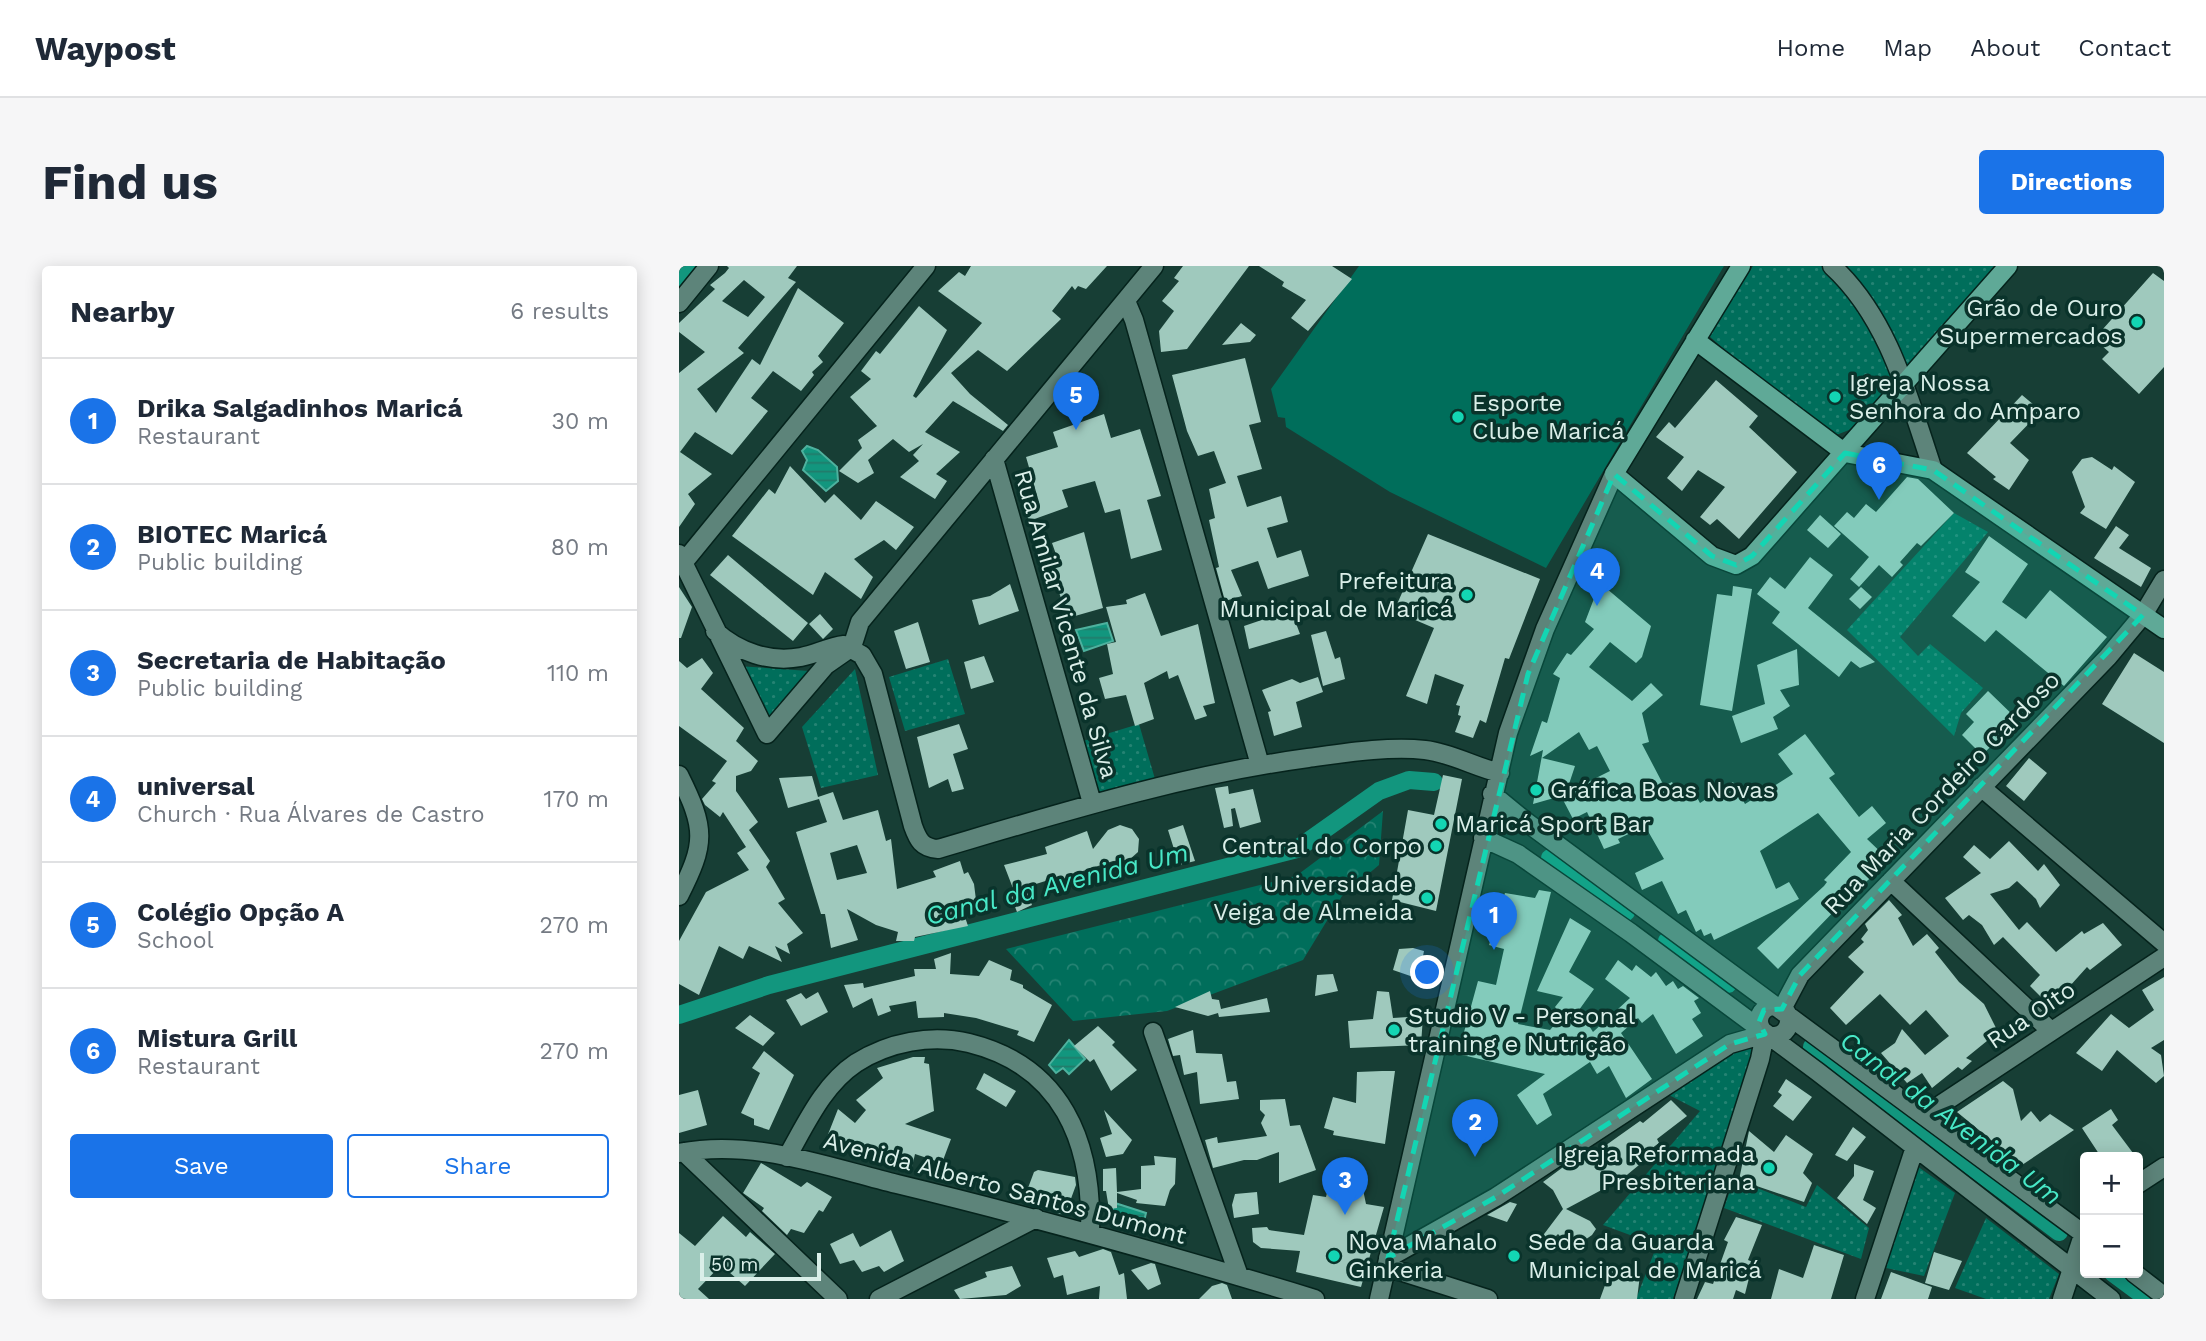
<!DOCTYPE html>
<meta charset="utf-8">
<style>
:root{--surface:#fff;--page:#f6f6f7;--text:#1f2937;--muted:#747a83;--line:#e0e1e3;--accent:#1a73e8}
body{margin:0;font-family:"Work Sans",sans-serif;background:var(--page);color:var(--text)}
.controls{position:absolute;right:21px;bottom:21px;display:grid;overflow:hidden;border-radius:7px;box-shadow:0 4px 18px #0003}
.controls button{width:63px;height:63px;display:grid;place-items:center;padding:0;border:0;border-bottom:2px solid var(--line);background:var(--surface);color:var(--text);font:35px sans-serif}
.scale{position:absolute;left:21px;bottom:18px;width:121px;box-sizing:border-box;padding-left:7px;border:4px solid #daefe9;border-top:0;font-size:19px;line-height:24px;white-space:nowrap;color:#daefe9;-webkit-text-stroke:5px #0a332b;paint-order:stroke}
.you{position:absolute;left:749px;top:707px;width:24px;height:24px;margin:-18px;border:5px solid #fff;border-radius:50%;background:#1a73e8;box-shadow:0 0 0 10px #1a73e833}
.badge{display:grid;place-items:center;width:46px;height:46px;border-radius:50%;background:var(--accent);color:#fff;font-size:23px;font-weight:700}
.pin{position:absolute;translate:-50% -58px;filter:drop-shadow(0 2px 4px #0008)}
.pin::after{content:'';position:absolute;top:37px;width:24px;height:21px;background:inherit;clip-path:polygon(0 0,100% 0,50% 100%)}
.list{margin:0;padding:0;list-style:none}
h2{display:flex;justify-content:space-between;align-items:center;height:91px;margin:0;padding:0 28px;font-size:30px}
h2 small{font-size:23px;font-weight:400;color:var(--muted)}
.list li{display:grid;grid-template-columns:46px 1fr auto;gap:21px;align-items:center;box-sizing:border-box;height:126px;padding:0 28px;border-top:2px solid var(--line)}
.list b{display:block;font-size:26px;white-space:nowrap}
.list p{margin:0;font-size:23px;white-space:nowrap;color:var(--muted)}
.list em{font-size:23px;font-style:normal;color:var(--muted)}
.actions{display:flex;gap:14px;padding:21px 28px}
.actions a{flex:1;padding:16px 0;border:2px solid var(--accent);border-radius:7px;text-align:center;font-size:24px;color:var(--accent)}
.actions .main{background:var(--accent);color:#fff}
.map{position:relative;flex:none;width:1485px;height:1033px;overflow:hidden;border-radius:7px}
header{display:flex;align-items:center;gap:42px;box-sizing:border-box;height:98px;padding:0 35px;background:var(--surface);border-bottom:2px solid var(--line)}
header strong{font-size:33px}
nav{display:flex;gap:38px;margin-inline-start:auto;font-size:24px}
.intro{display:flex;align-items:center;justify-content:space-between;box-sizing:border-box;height:168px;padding:0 42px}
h1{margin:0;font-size:49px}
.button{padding:18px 32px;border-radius:7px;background:var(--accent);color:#fff;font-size:24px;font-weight:700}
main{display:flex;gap:42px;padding:0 42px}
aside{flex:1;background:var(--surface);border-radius:7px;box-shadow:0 4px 18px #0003}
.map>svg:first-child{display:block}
.grass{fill:url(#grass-dots)}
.forest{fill:url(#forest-crowns)}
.garden{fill:#006e5b}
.water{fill:url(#water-rules);stroke:#4eb19e;stroke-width:2}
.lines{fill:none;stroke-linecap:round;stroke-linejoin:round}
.canal{stroke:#12967e;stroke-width:18}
.river{stroke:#12967e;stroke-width:30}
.building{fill:#9fc9bd;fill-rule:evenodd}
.minor-casing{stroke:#05231c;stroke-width:21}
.major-casing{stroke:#05231c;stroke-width:21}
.minor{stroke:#5d847a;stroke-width:18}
.major{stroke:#5fa997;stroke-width:18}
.marked{fill:#13d5b3;fill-opacity:0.2;stroke:#13d5b3;stroke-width:5;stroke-dasharray:14 9;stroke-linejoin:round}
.poi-dot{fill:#13d5b3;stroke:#0a332b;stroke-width:2.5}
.labels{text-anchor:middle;stroke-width:7;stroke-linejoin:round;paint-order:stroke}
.poi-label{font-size:24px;fill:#daefe9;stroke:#0a332b;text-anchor:start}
.street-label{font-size:24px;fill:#daefe9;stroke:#0a332b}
.water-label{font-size:26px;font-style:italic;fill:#48e8c7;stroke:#0a332b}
</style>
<header>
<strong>Waypost</strong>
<nav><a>Home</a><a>Map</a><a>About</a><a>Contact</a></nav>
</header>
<div class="intro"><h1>Find us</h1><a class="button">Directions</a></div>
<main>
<aside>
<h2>Nearby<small>6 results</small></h2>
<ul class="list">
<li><span class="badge">1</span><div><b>Drika Salgadinhos Maricá</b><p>Restaurant</p></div><em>30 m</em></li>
<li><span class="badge">2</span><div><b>BIOTEC Maricá</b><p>Public building</p></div><em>80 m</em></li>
<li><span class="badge">3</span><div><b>Secretaria de Habitação</b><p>Public building</p></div><em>110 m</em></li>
<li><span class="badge">4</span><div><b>universal</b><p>Church · Rua Álvares de Castro</p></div><em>170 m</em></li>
<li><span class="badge">5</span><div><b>Colégio Opção A</b><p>School</p></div><em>270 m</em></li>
<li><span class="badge">6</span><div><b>Mistura Grill</b><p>Restaurant</p></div><em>270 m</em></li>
</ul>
<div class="actions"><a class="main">Save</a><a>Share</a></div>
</aside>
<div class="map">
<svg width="1485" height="1033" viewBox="0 0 1485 1033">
<defs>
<pattern id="grass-dots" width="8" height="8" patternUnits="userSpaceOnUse" patternTransform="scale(1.75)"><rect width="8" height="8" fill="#006e5b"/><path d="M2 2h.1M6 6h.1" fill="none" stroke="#258373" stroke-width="1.8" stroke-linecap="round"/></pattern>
<pattern id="forest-crowns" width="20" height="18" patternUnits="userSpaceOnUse" patternTransform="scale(1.75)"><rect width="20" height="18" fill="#006e5b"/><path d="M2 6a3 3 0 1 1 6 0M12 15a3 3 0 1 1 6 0" fill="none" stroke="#258373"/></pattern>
<pattern id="water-rules" width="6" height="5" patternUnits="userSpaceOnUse" patternTransform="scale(1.75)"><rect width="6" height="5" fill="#12967e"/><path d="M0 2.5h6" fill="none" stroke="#227b6a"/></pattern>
</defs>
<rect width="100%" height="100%" fill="#173e35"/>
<path class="grass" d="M1074,0H1318L1191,146L1170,164L1147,173L1029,69Z
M1275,247L1309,266L1221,371L1239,390L1251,378L1304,422L1282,447L1275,470L1168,364Z
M269,393L286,448L226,465L210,411Z
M59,400L130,405L88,453Z
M176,403L199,509L142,522L123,461Z
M460,458L476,513L417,531L401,476Z
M1066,777L1075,784L994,1033H957L978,979L924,959L1021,845L988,828Z
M1238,900L1276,927L1245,1010L1207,1002Z
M1055,913L1127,941L1138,919L1190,962L1182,993L1045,942Z
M1307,952L1380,1008L1370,1033H1307L1276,1022Z"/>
<path class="forest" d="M704,545L700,599L663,630L624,694L488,745L394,755L327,683L617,610Z"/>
<path class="garden" d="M680,0H1045L867,302L711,226L607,161L606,152L599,151L592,123Z"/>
<path class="water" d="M128,180L139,184L158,201L159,215L147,225L124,204L128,194L123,185Z
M428,357L434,375L405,385L397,364Z
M390,774L406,793L390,808L384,802L377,807L370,799Z
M436,937L467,947L463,964L431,950Z"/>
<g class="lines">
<path class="canal" d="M871,592L947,646
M988,675L1049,718
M0,749L90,719L618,583L700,525L730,514L755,516
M1133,781L1380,966
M1434,1007L1469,1033"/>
<path class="river" d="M0,5L4,0"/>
</g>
<path class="building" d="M48,0H118L109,12L117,16L59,82L65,87L18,123L37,147L73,93L81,99L119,22L165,57L139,90L144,96L133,106L135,109L122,125L94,105L72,132L89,145L53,189L16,166L1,186L33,208L9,228L16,238L0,261V107L26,86L0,66V57L36,23L31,19L46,7L50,2ZM65,14L86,31L69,51L43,35Z
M292,0H428L407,23L399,20L396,24L393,20L373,45L382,53L328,105L299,84L272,107L291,128L329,159L324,165L274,135L246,166L281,186L257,208L268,215L256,233L221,211L240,195L234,189L244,178L230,186L214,173L189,194L195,207L179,217L160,205L183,182L179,174L198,160L171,131L192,113L182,105L197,85L201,88L240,40L268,64L234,130L237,132L303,57L259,25L280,6L286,10Z
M504,0H570L508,83L482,86L480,65L495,45L483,35L500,15L495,12Z
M580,0H653L673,13L629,65L612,52L627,34L603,20L605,16Z
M1474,7L1485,15V101L1460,128L1423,93L1430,86L1415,73Z
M562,57L577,69L571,76L543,79Z
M566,92L582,156L570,159L583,203L558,210L568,241L602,230L609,256L588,262L598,292L622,284L630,310L589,323L579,295L552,304L563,330L546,335L537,302L540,301L530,254L536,252L530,223L547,217L535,185L519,190L508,165L493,109Z
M1037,114L1079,150L1070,161L1118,206L1060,273L1038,253L1031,259L1021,251L1046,221L1019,204L1003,225L988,212L1005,191L977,171L990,156L996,162Z
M1343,129L1362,145L1331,177L1350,194L1330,224L1314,213L1317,211L1288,187Z
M425,148L432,172L461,163L482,230L468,234L483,284L452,293L441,243L426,247L416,215L383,224L389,241L350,255L345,241L360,236L347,191L379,181L374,166Z
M1413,191L1433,204L1435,200L1456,216L1427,263L1401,247L1406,241L1393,206L1403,193Z
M111,200L146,237L155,228L182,254L197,235L235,261L217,284L205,274L175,293L194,311L182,333L146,306L134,329L53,270L90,223L96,228Z
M1228,211L1239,213L1275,247L1242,280L1238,277L1221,296L1224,299L1213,311L1200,299L1180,321L1171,313L1190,291L1155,260L1168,246L1175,252L1187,238L1197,246Z
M1141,249L1162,268L1149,282L1128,264Z
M1437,260L1450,269L1440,282L1472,302L1462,321L1415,292Z
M405,266L424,342L389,352L370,298L379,294L373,277Z
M749,268L861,313L830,393L826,392L807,457L801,454L794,472L776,466L782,450L779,449L781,440L777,439L785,419L756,408L748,438L727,430L755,362L715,345Z
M1310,270L1349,298L1323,336L1347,353L1371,324L1428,371L1385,420L1317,364L1306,376L1273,350L1301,316L1286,306Z
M49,289L129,357L114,375L31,309Z
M1131,291L1154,309L1129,342L1196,396L1181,402L1172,395L1160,411L1093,357L1101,346L1078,328L1091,311L1106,323Z
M921,317L972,360L963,391L957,397L931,376L910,401L953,435L972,417L984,429L963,447L970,476L963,478L985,520L993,516L1000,529L1013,522L1021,537L1054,516L1066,538L1114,508L1099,488L1126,468L1156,508L1150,512L1180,551L1193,540L1207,557L1188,573L1211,595L1166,634L1099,703L1078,682L1145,620L1148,616L1145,614L1172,586L1139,547L1081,585L1097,623L1110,616L1120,633L1035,674L1032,667L1025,670L1022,663L1017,666L1007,644L999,648L983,615L963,624L956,607L985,593L966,560L939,573L941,577L925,583L908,546L894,553L882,530L854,538L864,484L851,490L863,455L868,457L881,412L874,408L888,387L892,389L915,363L906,356ZM900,466L910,484L918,480L931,505L887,527L896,500L863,492Z
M331,318L340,345L300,359L293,334L311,330Z
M1054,320L1073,323L1053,445L1021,439L1038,328L1053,330Z
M0,321L13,341L2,372H0Z
M1182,321L1193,331L1181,343L1170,333Z
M466,327L482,370L519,358L536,437L524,440L528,450L516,454L499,409L490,413L488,405L465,417L475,453L456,460L447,429L426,433L420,412L434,408L428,378L437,376L427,341L448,338L447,334Z
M612,344L621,368L570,383L565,360Z
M141,348L154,363L144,373L130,358Z
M239,356L251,396L227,403L215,365Z
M647,365L656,393L661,391L666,413L644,420L632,369Z
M1118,383L1120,419L1101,424L1111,440L1094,451L1099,463L1062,477L1053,450L1086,438L1078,399Z
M1455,387L1485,406V477L1423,438Z
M305,390L315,416L292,423L285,396Z
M23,392L34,407L22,423L65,462L57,475L79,495L72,505L57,510V525L79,556L70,564L91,595L87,601L106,633L99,637L124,667L108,678L111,688L96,680L103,696L70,680L64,693L40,680L20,729L0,718V675L27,626L70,604L58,587L67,581L44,546L41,551L26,539L23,533L37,517L33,515L48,495L0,460V395L8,402Z
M639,411L644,426L617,436L623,461L595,470L589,446L592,445L583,424L613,413L621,417Z
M1309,425L1339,454L1303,489L1283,469L1295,456L1287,448Z
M280,458L289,483L274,488L285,523L273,526L269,513L250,522L238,471Z
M1350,492L1368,507L1345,535L1327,520Z
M764,509L783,513L757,645L713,634L729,544L755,549Z
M133,510L139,531L154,526L164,554L199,544L207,575L212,573L218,623L257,611L254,605L281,595L285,608L289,606L295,618L297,634L282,639L289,660L236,671L235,675H217L219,666L197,659L168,643L179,674L152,682L146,648H142L117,566L148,556L140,533L109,542L100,512ZM178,579L188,607L158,614L151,587Z
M549,520L550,528L574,523L582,556L561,562L556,542L552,543L554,560L545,562L536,522Z
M441,559L453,563L460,573L459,586L450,594L434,595L395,608L396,611L376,616V612L335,625L325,599L368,588L366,581L408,565L414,583L429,564Z
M504,559L516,595L500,599L489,564Z
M1330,575L1359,605L1365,598L1381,619L1361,642L1357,633L1338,615L1330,622L1311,628L1340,664L1348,656L1377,686L1403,665L1405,668L1424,657L1443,679L1411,704L1408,701L1372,741L1351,720L1361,709L1324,671L1315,679L1303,659L1290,649L1284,654L1266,632L1302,607L1284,591L1295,579L1311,593Z
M347,624L353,639L338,646L331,628Z
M860,624L872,626L839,758L871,764L883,750L876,741L884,731L858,725L891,652L912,665L890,706L915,723L900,744L914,766L951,732L926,713L939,694L953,705L957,699L972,711L977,706L987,720L994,715L999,723L1004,720L1020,732L1015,735L1022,747L1013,753L1024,770L997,788L974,748L963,757L959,752L942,767L973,813L947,832L930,800L918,808L911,796L864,828L873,849L858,859L838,829L866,808L779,788L799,715L817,719L825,683L810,679L826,627L856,632Z
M1210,634L1223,649L1219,652L1234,680L1248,668L1260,682L1256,686L1280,716L1305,738L1319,766L1287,792L1293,795L1283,804L1279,801L1253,822L1243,807L1228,817L1202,787L1216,777L1223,763L1246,789L1270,770L1247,744L1231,759L1201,728L1167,759L1151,742L1185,706L1169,691L1185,676L1182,673L1189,664L1186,658Z
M734,682L745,685L744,690L749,693L743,714L714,704L720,683Z
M272,687L271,708L300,710L310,694L333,704L331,714L344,719V722L373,739L355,776L338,769L340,765L297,752L265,747V751L239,752L237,735L210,740L212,745L199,750L193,732L174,742L165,719L184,717L185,722L236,710L235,703H257L255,693Z
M654,708L659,725L636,730L638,709Z
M1485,711V774L1472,782L1482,789L1485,810L1477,817L1438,784L1423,805L1397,787L1432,748L1450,762L1475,744L1463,724Z
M531,725L533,733L540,734L542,743L588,732L591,746L540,751L539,747L529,750L496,741Z
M698,725L710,726L714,752L744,750L742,779L671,782L669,755L694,753Z
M139,726L149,746L122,760L107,734L122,727L127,733Z
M71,749L96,767L84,780L56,762Z
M419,760L436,776L433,779L458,804L432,825L415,793L411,796L395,780Z
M514,764L517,787L543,788L548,816L557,815L560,833L521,838L518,806L505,809L501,789L494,790L489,773Z
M85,785L115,809L90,864L75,859V853L62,847L81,807L73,802Z
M234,791H246L245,797L250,798L255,845L226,858L272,873L263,897L236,888L233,901L146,876L159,843L176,857L187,844L177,834L204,812L198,802Z
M703,805H716L706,878L654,869L655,865L645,862L654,831L677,837L678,806Z
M305,807L337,825L327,841L297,823Z
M1107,813L1133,831L1114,855L1094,840L1103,829L1099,826Z
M1324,815L1334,823L1342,855L1352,845L1361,856L1371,848L1395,864L1340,901L1323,883L1278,846Z
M19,824L28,859L0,867V829Z
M606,833L611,860L621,859L637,904L600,917V886L578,894H565L534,902L526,874L538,871L539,877L588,870L582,857L586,849L581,844V834Z
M992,834L1008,850L978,873L980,877L957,894L960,899L943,913L887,943L911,955L917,963L913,969L893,983L879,968L862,985L856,980L884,943L874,924L864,916L895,893L899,899L961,855L964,857Z
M1432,843L1439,854L1433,859L1457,891H1422L1403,862Z
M425,844L453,874L444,888L427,891L421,872L433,868Z
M1174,861L1187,871L1168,895L1156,889Z
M1070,865L1095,886L1107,869L1134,888L1124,907L1133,917L1125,936L1060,914Z
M475,890L497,892L496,918L491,924L486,940L457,937L458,934L438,927V942L430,943L427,925H424V903L437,902L438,926L462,923V900L476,899Z
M82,897L122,921L128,916L153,931L144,946L140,944L125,967L112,963L108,969L83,945L85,942L64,927Z
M1175,898L1195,905L1184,934L1197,942L1188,958L1158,932L1175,910Z
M359,904L396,911L397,919L386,949L378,947L379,933L351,927L349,922L355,906Z
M669,907L682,914L687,938L705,941L682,1021L617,1006L621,985L582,982L574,976L573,962L588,961L590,964L625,969L634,929L647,931L652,909Z
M578,926L580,948L555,952L553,939L556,928Z
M831,936L838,938L828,956L808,949Z
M44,950L67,971L71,966L96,988L66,1020L42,999L19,1023L30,1033H0V967L16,980Z
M1057,951L1083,959L1069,994L1074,996L1066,1028L1057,1024L1054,1033H1018L1026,1016L1034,1018L1049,976L1045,974Z
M212,964L225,995L205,1006L200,1000L183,1006L175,994L161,998L151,978L174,967L181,981Z
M1135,979L1165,989L1152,1033H1092L1100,1003L1124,1012Z
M424,983L432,986L440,1009L445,1007L448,1033H420L421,1020L388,1029L384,1009L375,1012L368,992L396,985L400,991Z
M1255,986L1283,995L1270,1024L1246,1017Z
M472,997L476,998L482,1018L469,1024L452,1004Z
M333,1000L342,1020L327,1029L281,1033L275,1024L308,1011L306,1006Z
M933,1000L961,1009L958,1033H921Z
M1212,1006L1253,1021L1249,1033H1202Z
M543,1017L548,1019L553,1033H520L533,1020Z"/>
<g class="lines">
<g class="minor-casing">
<path id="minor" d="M1153,0C1210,52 1230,133 1254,204
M447,35L455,54L581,499
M0,37L30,0
M315,193L413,537
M0,288L88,468L147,399L170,383
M4,297L247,0
M36,365C59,386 91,397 122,391C137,388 150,381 165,379L183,389L194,408L234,560C239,574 243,582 259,583C381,547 503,509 629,492C666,487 709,480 746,484C772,487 796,501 821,507
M173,381L181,356L475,0
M0,509C27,563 27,577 0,630
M1302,521L1485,677
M813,528L846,555L1406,969
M804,572L839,588L952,667L1139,806L1432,1033
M1212,615L1372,765
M1080 755a15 15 0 1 1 30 0a15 15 0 1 1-30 0Z
M1103,743L1121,709L1429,391L1464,349L1485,314
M474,766L560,1010
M1246,849L1485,691
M5,886L159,1033
M0,887C73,872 148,901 218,918C359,952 497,991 636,1033
M108,891C127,858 144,819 177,797C210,776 252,768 290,777C383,800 414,876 411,966
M1459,918L1485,901
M709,992L817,931L1051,778L1086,768L1081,793L1005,1033
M708,1001L809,1033
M1455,1007L1485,1030
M200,1033L357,952
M700,1033L829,467L866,363L935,208
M1186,1033L1236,881
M1383,1033L1406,963"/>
</g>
<g class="major-casing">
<path id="major" d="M1062,0L935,208L1033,290L1057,299L1073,290L1329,0
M1016,74L1166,187L1254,204L1485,363"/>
</g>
<use href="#minor" class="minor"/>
<use href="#major" class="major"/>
</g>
<path class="marked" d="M1166,187L1254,204L1464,349L1121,709L1103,743L1085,744L1080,756L1086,768L1051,778L817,931L709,992L849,408L935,208L1033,290L1057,299L1073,290Z"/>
<g class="poi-dot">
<circle cx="1458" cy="56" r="7"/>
<circle cx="1156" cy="131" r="7"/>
<circle cx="779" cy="151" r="7"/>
<circle cx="788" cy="329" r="7"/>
<circle cx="857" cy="524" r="7"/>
<circle cx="762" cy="558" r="7"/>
<circle cx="757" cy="580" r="7"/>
<circle cx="748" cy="632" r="7"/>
<circle cx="715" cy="764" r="7"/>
<circle cx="1090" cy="902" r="7"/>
<circle cx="655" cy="990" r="7"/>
<circle cx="835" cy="990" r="7"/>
</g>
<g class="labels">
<g class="poi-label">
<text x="1444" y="50" text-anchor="end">Grão de Ouro<tspan x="1444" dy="28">Supermercados</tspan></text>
<text x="1170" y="125">Igreja Nossa<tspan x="1170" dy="28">Senhora do Amparo</tspan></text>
<text x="793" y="145">Esporte<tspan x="793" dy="28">Clube Maricá</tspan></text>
<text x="774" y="323" text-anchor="end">Prefeitura<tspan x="774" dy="28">Municipal de Maricá</tspan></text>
<text x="871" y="532">Gráfica Boas Novas</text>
<text x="776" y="566">Maricá Sport Bar</text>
<text x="743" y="588" text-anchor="end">Central do Corpo</text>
<text x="734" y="626" text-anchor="end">Universidade<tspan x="734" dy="28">Veiga de Almeida</tspan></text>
<text x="729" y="758">Studio V - Personal<tspan x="729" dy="28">training e Nutrição</tspan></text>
<text x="1076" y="896" text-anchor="end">Igreja Reformada<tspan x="1076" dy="28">Presbiteriana</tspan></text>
<text x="669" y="984">Nova Mahalo<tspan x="669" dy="28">Ginkeria</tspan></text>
<text x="849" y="984">Sede da Guarda<tspan x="849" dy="28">Municipal de Maricá</tspan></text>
</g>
<g class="street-label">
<text transform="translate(387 358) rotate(74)" y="8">Rua Amilar Vicente da Silva</text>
<text transform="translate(1263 527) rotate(-46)" y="8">Rua Maria Cordeiro Cardoso</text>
<text transform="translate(1352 749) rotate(-34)" y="8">Rua Oito</text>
<text transform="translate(326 922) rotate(15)" y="8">Avenida Alberto Santos Dumont</text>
</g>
<g class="water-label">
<text transform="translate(378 618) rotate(-14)" y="9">Canal da Avenida Um</text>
<text transform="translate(1272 852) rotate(37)" y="9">Canal da Avenida Um</text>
</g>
</g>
</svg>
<div class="controls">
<button>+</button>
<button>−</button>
</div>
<div class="scale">50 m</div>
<div class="you"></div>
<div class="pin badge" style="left:815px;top:684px">1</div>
<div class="pin badge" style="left:796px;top:891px">2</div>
<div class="pin badge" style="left:666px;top:949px">3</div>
<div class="pin badge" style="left:918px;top:340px">4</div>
<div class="pin badge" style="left:397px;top:164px">5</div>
<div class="pin badge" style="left:1200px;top:234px">6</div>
</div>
</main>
